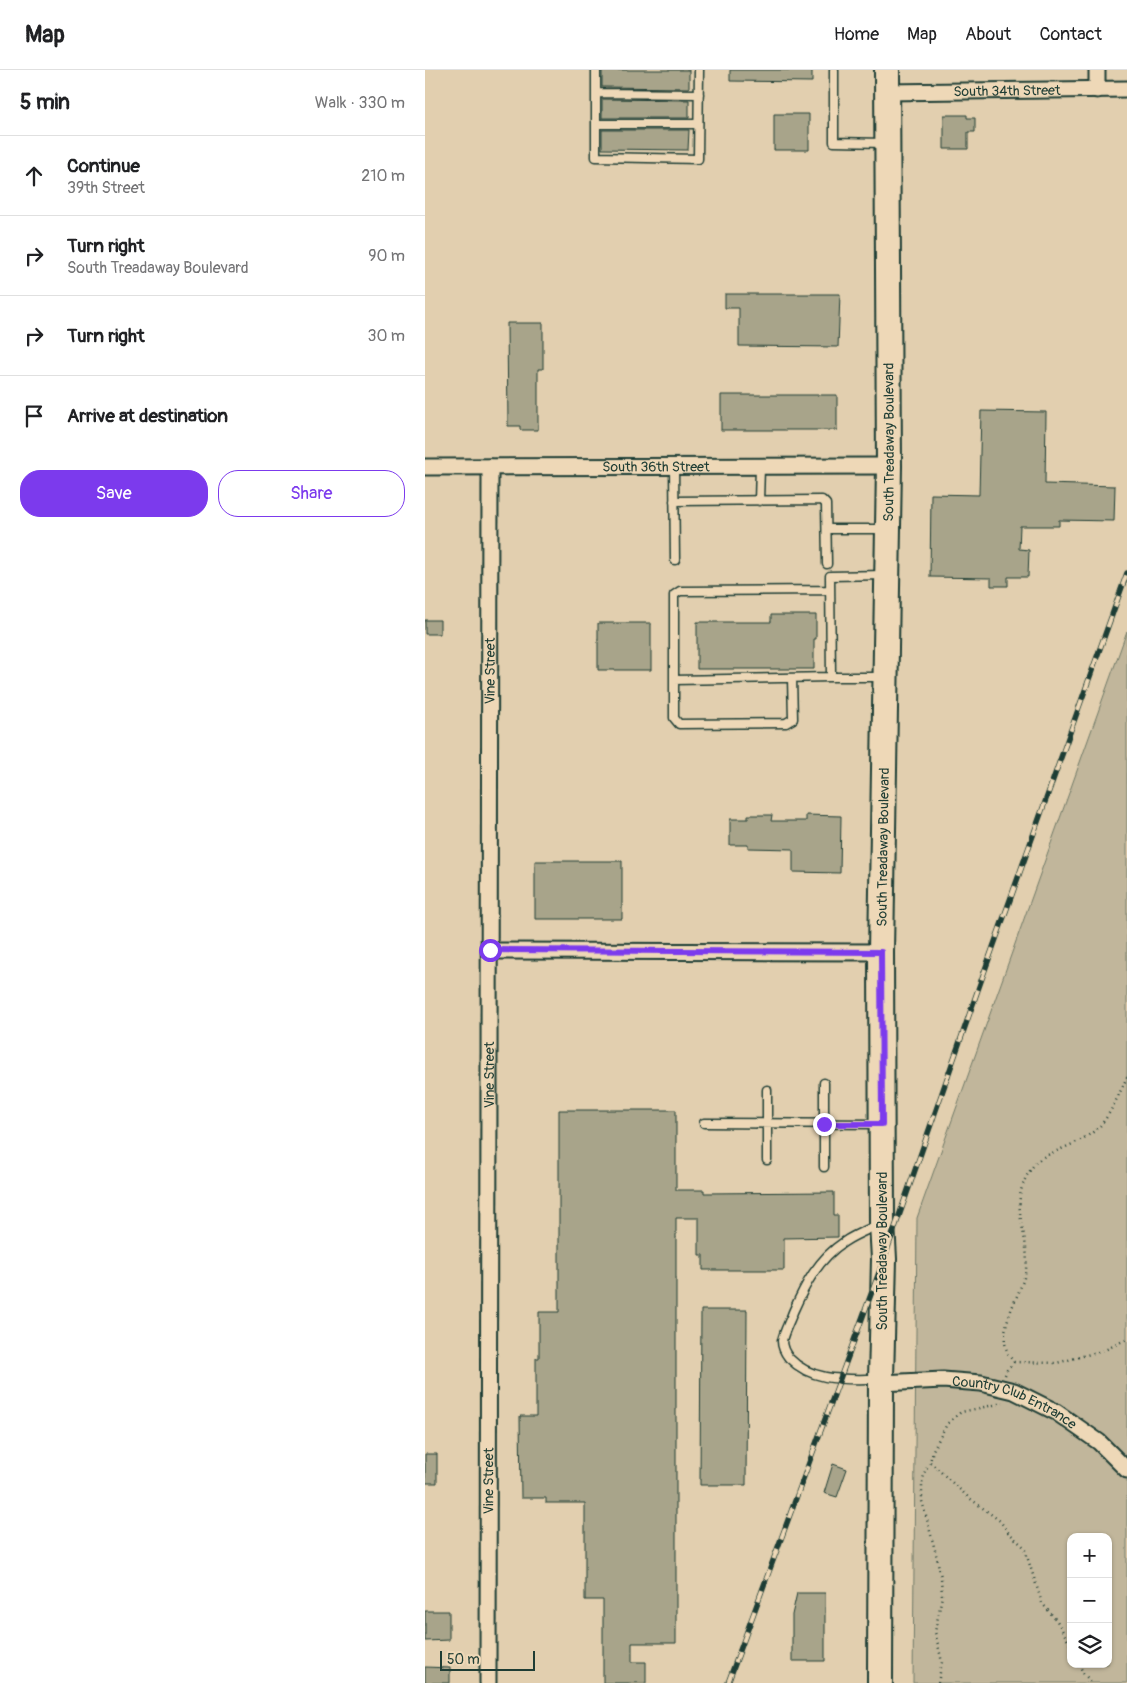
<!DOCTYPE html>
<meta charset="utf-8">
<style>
:root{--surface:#fff;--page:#f2f2f2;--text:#202124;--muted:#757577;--line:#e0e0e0;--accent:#7c3aed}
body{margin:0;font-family:Pangolin,sans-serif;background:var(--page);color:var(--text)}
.controls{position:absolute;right:15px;bottom:15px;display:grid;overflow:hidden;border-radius:10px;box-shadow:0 1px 4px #0004}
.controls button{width:45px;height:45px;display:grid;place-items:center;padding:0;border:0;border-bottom:1px solid var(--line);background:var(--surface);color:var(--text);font:25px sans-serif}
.scale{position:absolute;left:15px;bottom:12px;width:95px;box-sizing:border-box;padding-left:5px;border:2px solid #1f3d34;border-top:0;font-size:14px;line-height:18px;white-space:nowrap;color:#1f3d34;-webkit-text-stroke:4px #eed8b7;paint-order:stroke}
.stop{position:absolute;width:15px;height:15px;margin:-11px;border:4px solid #7c3aed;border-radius:50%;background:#fff}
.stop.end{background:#7c3aed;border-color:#fff;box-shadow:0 1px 5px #0008}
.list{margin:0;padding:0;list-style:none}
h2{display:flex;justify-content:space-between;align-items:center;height:65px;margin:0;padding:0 20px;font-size:21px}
h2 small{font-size:16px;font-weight:400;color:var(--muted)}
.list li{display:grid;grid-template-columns:32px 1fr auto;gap:15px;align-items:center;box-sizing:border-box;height:80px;padding:0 20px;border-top:1px solid var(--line)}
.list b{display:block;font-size:19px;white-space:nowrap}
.list p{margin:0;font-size:16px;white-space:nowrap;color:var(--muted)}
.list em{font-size:16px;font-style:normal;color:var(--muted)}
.actions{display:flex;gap:10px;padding:15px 20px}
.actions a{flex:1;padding:11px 0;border:1px solid var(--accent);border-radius:20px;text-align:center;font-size:18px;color:var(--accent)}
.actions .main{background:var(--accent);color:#fff}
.icon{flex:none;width:28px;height:28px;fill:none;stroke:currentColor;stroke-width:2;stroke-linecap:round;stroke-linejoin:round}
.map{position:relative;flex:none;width:702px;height:1613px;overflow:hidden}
header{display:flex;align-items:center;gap:30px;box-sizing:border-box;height:70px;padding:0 25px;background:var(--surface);border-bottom:1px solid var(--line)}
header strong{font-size:24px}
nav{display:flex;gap:28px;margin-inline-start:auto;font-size:18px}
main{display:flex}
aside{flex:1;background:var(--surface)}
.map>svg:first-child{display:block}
.green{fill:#c1b69b;stroke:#707a68;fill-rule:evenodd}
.building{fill:#a8a48a;stroke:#1f3d34}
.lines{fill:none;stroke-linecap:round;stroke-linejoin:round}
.service-casing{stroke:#1f3d34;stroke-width:11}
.minor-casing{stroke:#1f3d34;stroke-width:19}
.primary-casing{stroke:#1f3d34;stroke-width:28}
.path{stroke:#1f3d34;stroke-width:2.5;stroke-dasharray:1 4;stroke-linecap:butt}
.service{stroke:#eed8b7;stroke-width:8}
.minor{stroke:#eed8b7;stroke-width:15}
.primary{stroke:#eed8b7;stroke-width:24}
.rail-casing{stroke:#1f3d34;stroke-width:5.5}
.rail{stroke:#eed8b7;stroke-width:4;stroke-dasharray:11;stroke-linecap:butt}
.route{stroke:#7c3aed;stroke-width:6}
.labels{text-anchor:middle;stroke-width:4.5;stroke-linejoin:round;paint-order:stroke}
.street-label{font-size:14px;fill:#1f3d34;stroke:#eed8b7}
</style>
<header>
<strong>Map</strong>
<nav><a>Home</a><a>Map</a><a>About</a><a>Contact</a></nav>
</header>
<main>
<aside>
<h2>5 min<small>Walk · 330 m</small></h2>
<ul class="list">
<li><svg class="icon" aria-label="ahead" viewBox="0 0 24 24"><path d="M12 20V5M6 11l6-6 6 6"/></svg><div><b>Continue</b><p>39th Street</p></div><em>210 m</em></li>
<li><svg class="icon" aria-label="right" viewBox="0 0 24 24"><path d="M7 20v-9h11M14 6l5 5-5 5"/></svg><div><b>Turn right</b><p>South Treadaway Boulevard</p></div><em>90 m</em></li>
<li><svg class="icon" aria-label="right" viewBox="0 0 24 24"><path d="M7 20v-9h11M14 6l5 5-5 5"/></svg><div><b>Turn right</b></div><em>30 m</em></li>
<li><svg class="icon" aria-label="arrive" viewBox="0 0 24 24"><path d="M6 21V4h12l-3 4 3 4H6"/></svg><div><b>Arrive at destination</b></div></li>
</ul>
<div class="actions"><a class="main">Save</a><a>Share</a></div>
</aside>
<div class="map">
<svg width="702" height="1613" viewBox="0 0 702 1613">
<rect width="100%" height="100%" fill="#e2cfaf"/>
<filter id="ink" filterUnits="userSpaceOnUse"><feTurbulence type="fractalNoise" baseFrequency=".02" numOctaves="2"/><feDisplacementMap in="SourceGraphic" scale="10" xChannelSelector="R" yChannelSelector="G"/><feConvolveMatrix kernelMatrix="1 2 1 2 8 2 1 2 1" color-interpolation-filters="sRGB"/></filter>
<g filter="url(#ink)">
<path class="green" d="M702,561V1613H488L492,1148ZM646,1467H683V1594H646Z"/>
<path class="building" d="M177,0H264V18L177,17Z
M305,0H387V12L305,11Z
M177,29L264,30V48H177Z
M349,44H384V80H349Z
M519,45H542V48H550V62H543V79H519Z
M177,60H264L263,80L177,79Z
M300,224H415L413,277L314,276V238H300Z
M82,253H118V299H113V360H95V356H83Z
M296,325H412V360H296Z
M556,341L621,342L620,414L690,416L689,451L634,450V456H595L594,479L604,480L603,507H583V516H566V508L505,507L506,424L554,425Z
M346,545H391V569H389V599H272V552H346Z
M0,550H15V564H0Z
M173,553H226V600H173Z
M323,745H347L346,751H381V745L416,746L415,803L368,802V779L323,778V775H305V749H323Z
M110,791H197V849H110Z
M134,1040H251V1120H279V1123L409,1122V1145H413V1167L359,1168V1200H278V1185H274V1148H251V1573H207V1592H221V1613H178V1530H160V1433H121V1428H96L95,1346H111V1288H114V1242H134Z
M276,1240H322L321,1415H275Z
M0,1384H12V1413H0Z
M408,1394L422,1399L412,1427L399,1423Z
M372,1523H400V1591H367V1545Z
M0,1541H24V1570L0,1571Z
M0,1597L25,1598V1613H0Z"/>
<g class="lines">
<g class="service-casing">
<path id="service" d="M171,0V87L273,89L274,0
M409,0V72L459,73
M171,23L274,24
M171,54H273
M249,397L250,490
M249,431L397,430L401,434L402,494
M334,431L335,397
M402,459H460
M405,520L255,521L249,525V610L406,607
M458,607H406L405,506L460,505
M249,610V648L254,654L361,653L368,649L367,608
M399,1013V1097
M342,1020V1090
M279,1053L455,1054
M453,1155C442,1160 429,1165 419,1172C393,1189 380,1215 368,1242C365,1251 359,1261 357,1271C357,1277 360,1283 364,1288C388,1313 422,1309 454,1309"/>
</g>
<g class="minor-casing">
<g id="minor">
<path d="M672,20V0"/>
<path id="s1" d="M461,22L702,19"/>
<path id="s2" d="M0,397L464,396"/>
<path d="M65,881L456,882"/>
<path id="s3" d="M456,1313L518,1310L556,1313L589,1321L631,1342L674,1372L702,1400"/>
<path id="s4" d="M63,1613L65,397"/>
</g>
</g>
<g class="primary-casing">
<g id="primary">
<path id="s5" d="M455,1613L456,1309L459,1189L457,1153L456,882L464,396L462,0"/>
</g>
</g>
<path class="path" d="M702,1007C695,1022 686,1044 674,1057C663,1068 641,1077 627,1083C623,1085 617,1087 614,1090C610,1092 607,1098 604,1102C582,1137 606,1164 601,1199C597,1227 564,1264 589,1292L632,1293L680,1280L702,1269
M580,1305L582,1300L589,1292
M505,1392L543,1427L575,1451L583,1462L599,1477L617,1533L632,1551L646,1576
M654,1594L658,1603L667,1613
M513,1613L517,1592L510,1562L517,1526L516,1507L511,1484L497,1431V1413L500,1401L505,1392L508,1380L522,1354L536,1342L578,1333"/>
<use href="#service" class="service"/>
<use href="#minor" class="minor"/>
<use href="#primary" class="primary"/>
<g class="rail-casing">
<path id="rail" d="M303,1613L459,1189L556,911L702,503"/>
</g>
<use href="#rail" class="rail"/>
</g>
</g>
<g class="lines" filter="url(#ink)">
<path class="route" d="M65,880L456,882L457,1054H399"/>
</g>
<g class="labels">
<g class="street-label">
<text dy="5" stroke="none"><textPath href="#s1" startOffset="121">South 34th Street</textPath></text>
<text dy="5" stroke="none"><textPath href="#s5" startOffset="1241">South Treadaway Boulevard</textPath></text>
<text dy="5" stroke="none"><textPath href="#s2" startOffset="231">South 36th Street</textPath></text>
<text dy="5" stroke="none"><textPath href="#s4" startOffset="1012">Vine Street</textPath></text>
<text dy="5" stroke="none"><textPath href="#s5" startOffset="836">South Treadaway Boulevard</textPath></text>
<text dy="5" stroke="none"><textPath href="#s4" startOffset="608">Vine Street</textPath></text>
<text transform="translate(457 1181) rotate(-90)" y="5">South Treadaway Boulevard</text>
<text dy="5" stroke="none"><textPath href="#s3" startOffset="138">Country Club Entrance</textPath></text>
<text dy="5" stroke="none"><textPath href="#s4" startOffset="202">Vine Street</textPath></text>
</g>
</g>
</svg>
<div class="controls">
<button>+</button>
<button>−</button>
<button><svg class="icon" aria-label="layers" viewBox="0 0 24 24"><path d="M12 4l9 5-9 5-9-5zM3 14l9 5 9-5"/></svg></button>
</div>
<div class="scale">50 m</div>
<div class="stop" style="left:65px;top:880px"></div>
<div class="stop end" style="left:399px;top:1054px"></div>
</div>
</main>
